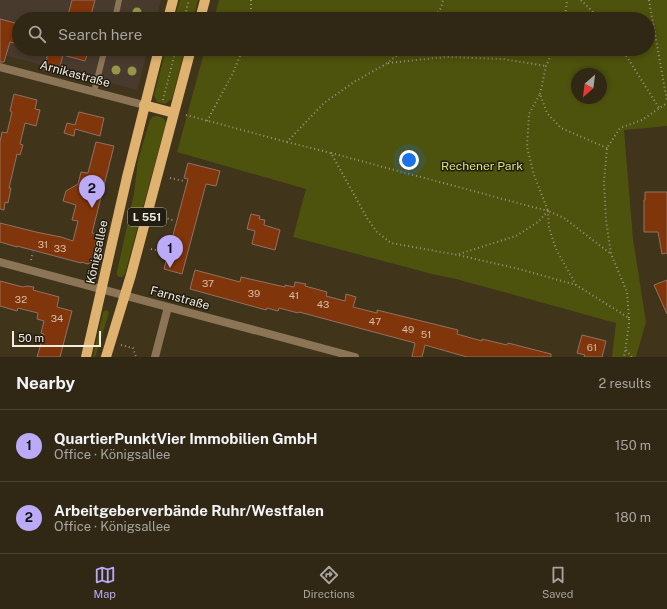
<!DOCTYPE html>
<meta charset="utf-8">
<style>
:root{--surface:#302714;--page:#382f1d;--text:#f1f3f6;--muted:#a8a5a0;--line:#4b4434;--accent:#baaaf7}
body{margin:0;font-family:"Public Sans",sans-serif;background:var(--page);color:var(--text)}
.compass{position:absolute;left:571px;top:68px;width:36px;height:36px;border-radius:50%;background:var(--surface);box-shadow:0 2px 6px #0003;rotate:208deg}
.scale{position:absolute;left:12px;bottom:10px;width:89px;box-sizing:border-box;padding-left:4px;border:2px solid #f4ecdd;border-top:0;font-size:11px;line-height:14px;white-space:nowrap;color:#f4ecdd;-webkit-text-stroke:3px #221d12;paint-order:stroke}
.you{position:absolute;left:409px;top:160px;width:14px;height:14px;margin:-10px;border:3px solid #fff;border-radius:50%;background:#1a73e8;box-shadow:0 0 0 6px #1a73e833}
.badge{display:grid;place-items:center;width:26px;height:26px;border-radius:50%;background:var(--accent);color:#111;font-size:13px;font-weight:700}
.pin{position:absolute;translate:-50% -33px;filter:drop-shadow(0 1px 2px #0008)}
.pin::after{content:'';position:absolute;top:21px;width:14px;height:12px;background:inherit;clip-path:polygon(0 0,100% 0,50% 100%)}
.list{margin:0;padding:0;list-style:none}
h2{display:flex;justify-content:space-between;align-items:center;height:52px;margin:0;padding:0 16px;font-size:17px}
h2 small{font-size:13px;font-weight:400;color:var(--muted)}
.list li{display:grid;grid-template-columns:26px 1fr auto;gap:12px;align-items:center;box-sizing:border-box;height:72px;padding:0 16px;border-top:1px solid var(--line)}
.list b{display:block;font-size:15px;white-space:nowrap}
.list p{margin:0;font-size:13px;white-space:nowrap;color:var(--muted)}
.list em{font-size:13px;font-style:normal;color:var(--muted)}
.icon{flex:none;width:22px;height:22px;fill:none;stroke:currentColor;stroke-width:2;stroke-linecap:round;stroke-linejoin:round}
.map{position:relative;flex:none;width:667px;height:357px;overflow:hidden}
.search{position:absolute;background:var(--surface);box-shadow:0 2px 6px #0003;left:12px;right:12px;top:12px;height:44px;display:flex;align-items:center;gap:10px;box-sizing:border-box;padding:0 14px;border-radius:22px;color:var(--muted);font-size:15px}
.sheet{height:196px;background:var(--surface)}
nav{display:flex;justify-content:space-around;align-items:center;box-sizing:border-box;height:56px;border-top:1px solid var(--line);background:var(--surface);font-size:11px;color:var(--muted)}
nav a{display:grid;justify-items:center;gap:2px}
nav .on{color:var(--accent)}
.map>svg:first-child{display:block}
.education{fill:#493a2e}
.green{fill:#4d520d;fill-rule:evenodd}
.building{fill:#81350a;stroke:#907265}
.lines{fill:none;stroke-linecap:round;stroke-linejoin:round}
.path{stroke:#9d937f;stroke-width:2;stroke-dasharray:1 3;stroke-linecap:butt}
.service{stroke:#8b7556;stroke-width:6}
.minor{stroke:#8b7556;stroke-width:8}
.primary{stroke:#dfb270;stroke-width:10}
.tree{fill:#959648}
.labels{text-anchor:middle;stroke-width:3;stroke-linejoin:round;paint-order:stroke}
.number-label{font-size:10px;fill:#d7bea8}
.shield{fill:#221d12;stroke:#b5aea0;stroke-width:1}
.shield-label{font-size:11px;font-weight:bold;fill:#f4ecdd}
.street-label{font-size:12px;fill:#f4ecdd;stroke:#221d12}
.park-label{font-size:12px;fill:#dae66c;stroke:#221d12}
</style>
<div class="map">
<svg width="667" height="357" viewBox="0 0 667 357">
<rect width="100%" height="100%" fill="#40341b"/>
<path class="education" d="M0,0H161L156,19H19V49H148L137,90L0,54Z"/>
<path class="green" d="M180,0H198L193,19H174Z
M219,0H667V126L624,130L633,239L646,322L636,357H612L616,323L456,279L432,274L293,237L306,189L177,152L205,49H648V19H214ZM577,74H601V98H577Z
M166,49H185L172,99L165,104L157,102L154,95Z
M156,116C161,116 165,118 166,123L125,274L122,277H119L117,275V272L134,194L138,160L150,120L152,117Z
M105,310L108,311L109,313L95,357H93L103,312Z"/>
<path class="building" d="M72,0H95L90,19H67Z
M0,19L19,24V44L10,42L4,62H0Z
M49,49H89L85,61L63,55L58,74L44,70Z
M14,94L37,100L35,109L40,110L36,126L25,123L20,144L23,145L20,155L17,154L9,188H11L8,203L5,202L4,210L0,209V142L2,132L7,133L12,112L10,111Z
M79,112L104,118L100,136L75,129L74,136L64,133L67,123L75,125Z
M96,142L114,146L92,233L98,234L95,245L97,246L93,261L88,264L81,262V263L17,246V247L0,242V223L36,232L61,237L73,241L78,221L72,220L76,205L63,201L66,191L78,184L81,172L88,173Z
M188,163L220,171L216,186L206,184L182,274L164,269L188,179L184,178Z
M645,192H667V253L662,254L658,232H644V200H645Z
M251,214L260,216L259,219L265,220L264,225L280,230L275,250L252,244L255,231L247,229Z
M195,270L240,282L241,277L285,287V285L294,287L295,282L306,284L305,286L327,292L326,296L345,301L346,294L356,297L353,307L377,313V310L458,330L457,334L482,341V339L507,345L508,343L551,354V357H467L425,345L422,357H412L415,343L299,312L298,313L279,308L278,311L267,308L266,310L190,289Z
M667,280V314L654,285Z
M0,281L23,287L27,286L34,287L33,290L59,297L57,307L72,311L60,357H37L44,334L41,333L44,321L37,319L38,313L18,308L17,311L0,306Z
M582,335L606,341L602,357H584L585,355L577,353Z"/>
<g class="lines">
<path class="path" d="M251,0V19
M581,0L600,19
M649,0L667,101
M184,19L189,0
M433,19L441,8L443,0
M565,19L567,0
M582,19L593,12
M622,49L659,108
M88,52L94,54
M388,63L446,57L503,59L546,66
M540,94L546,66L554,49
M163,100L176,49
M186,115L287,142L324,103L354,82L386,64L405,49
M207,121L232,75L243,49
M287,142L331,153L367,218L377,232L391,243L458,255L519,269L576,285L629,318V325L624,357
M607,148L561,128L547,113L540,94L529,114L527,147L534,175L548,211L564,218L611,254
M331,153L548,211L549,228L556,249L576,285
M170,178L184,181
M160,216L175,221
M151,249L167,252
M459,254L516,236L538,222L548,211
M31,260L33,252
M629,318L627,292L611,254L606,220L604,182L607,148L620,128L642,120L667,103
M121,345L133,348L136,357
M626,350L632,357"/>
<path class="service" d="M115,19L119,0
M94,92L103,56L107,49"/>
<path class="minor" d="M0,67L144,105
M0,262L355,357
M155,357L168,307"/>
<path class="primary" d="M168,19L173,0
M200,19L205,0
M144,105L174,113
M86,357L127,177L159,49
M106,357L131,275L191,49"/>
</g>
<g class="tree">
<circle cx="137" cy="12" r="4.5"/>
<circle cx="116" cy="70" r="4.5"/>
<circle cx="132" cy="71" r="4.5"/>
</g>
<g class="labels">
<g class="number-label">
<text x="43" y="248">31</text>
<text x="60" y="252">33</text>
<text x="208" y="287">37</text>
<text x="254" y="297">39</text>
<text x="294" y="299">41</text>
<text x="21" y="303">32</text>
<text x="323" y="308">43</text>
<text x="57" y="322">34</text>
<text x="375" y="325">47</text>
<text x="408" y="333">49</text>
<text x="426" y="338">51</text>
<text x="592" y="351">61</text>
</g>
<rect class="shield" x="128" y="208" width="38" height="18" rx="3"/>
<g class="shield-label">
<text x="147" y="221">L 551</text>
</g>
<g class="street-label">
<text transform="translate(75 74) rotate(15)" y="4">Arnikastraße</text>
<text transform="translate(97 252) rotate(-78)" y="4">Königsallee</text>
<text transform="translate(180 298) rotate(15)" y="4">Farnstraße</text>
</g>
<g class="park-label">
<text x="482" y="170">Rechener Park</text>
</g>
</g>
</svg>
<svg class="compass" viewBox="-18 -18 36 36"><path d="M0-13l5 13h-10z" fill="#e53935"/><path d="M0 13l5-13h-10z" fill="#a8a5a0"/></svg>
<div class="scale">50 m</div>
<div class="you"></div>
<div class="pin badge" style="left:170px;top:268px">1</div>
<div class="pin badge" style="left:92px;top:208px">2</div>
<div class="search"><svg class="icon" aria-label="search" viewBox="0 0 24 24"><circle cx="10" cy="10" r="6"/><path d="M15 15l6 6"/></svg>Search here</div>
</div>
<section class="sheet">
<h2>Nearby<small>2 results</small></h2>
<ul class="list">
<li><span class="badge">1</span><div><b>QuartierPunktVier Immobilien GmbH</b><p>Office · Königsallee</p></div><em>150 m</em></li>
<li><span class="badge">2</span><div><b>Arbeitgeberverbände Ruhr/Westfalen</b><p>Office · Königsallee</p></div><em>180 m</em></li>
</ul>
</section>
<nav>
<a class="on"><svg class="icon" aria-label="map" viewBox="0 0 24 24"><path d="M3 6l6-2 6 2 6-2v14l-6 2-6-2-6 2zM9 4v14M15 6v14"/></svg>Map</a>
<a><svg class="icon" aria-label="directions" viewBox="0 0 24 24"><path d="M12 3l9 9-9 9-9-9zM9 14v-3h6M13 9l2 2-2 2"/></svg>Directions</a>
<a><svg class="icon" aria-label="saved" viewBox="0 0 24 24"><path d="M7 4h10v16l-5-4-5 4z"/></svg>Saved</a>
</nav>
